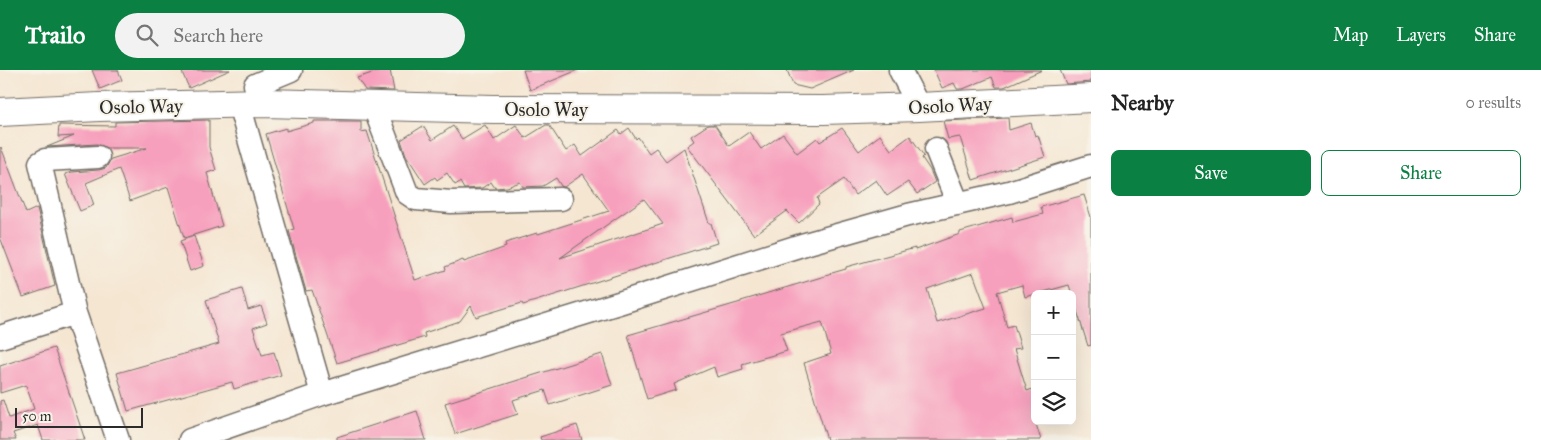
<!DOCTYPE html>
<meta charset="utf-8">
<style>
:root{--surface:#fff;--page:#f2f2f2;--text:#222;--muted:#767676;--line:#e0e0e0;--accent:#0b8043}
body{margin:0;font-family:"IM FELL Great Primer",serif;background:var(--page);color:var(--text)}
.controls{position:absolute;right:15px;bottom:15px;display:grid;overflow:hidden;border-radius:8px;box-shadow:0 5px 20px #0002}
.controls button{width:45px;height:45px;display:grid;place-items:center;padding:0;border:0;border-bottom:1px solid var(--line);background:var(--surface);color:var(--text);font:25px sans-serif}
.scale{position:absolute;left:15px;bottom:12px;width:128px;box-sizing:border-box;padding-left:5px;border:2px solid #2b2b2b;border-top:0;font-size:14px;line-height:18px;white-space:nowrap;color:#2b2b2b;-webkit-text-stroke:4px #f7f3e8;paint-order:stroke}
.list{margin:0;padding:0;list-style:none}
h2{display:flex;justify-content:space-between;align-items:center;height:65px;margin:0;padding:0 20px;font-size:21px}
h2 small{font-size:16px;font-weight:400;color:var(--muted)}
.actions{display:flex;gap:10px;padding:15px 20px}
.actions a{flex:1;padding:11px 0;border:1px solid var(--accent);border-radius:8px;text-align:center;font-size:18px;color:var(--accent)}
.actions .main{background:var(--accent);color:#fff}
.icon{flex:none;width:28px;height:28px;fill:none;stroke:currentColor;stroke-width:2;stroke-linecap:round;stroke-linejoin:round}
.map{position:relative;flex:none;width:1091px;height:370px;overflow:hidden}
header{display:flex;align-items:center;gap:30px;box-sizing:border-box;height:70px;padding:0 25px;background:var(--accent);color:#fff}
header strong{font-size:24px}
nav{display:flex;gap:28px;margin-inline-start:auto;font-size:18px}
.search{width:350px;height:45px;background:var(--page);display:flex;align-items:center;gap:12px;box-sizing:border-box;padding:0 18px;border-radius:28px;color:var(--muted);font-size:19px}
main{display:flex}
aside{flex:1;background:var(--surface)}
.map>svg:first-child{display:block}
.building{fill:#f7a0bd;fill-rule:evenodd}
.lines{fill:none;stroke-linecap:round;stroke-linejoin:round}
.minor-casing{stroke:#726c65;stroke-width:25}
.major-casing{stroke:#726c65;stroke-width:30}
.minor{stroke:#fff;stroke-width:22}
.major{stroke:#fff;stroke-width:28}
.labels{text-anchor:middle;stroke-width:4;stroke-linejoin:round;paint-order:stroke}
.street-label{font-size:19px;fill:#2b2b2b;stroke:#f7f3e8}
</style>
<header>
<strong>Trailo</strong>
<div class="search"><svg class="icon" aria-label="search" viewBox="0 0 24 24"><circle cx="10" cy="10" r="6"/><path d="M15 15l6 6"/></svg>Search here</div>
<nav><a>Map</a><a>Layers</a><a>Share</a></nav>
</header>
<main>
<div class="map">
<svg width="1091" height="370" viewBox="0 0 1091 370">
<rect width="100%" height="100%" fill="#f7f3e8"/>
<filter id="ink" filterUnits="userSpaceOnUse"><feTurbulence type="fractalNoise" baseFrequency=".02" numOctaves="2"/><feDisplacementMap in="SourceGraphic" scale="10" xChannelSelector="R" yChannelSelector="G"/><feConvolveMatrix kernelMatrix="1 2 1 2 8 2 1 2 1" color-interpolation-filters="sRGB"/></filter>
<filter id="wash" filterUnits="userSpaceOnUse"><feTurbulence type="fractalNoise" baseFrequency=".0096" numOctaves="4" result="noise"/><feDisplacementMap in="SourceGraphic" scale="20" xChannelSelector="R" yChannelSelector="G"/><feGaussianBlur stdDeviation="1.12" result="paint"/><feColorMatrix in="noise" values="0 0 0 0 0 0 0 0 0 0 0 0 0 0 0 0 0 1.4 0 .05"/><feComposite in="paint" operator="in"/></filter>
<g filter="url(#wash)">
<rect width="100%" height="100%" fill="#f5e6d2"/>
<g id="blocks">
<path class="building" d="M92,0H118L122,10L100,19Z
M181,0H230L189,18Z
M381,0H390L394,21L365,20L357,8Z
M523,0H578L530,20Z
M787,0H854L810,19L793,15Z
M934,0H1042L1004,17H996L992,7L963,19H957L954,13L942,18Z
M1060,0H1091V12L1066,14Z
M1008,48L1009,60L1031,53L1035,66L1038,65L1045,87L973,110L960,67L948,69L943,51Z
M209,50V77L216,100L207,103L222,156L184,168L168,117L130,131L119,99L86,113L94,135L80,141L65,104L72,102L99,100L106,98L111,89L147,78H107L97,74L47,77L74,66L58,67L59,55L115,56V52Z
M314,51H361V62L367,61L415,210L446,200L445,197L463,190L464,192L506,177L505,173L537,163L538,164L609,141L583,104L564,117L561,116L556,108L543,116L523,117L520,112L507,117L495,118L491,112L482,118L464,119L460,112L455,115L447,103L437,110L435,107L425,114L406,85L401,70L423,56L432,70L453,56L462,69L485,55L494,70L516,55L525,68L546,55H549L566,81L575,75L582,86L618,60L621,64L629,58L636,69L638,67L649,83L656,78L666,91L684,78L709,153H711L717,173L539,230L523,235L522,233L476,247L471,236L460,251L424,263L425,267L337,293L312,220L306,221L289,161L294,159L266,64L286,58V61L314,53ZM644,129L663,154L560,188L615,149Z
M708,55H715L729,76L749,62L761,79L783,64L797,83L817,68L820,72L842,58L859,81L880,65L891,80L910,66L924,86L922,88L930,100L935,112L917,124L908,112L887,126L876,110L855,125L844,109L817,128L819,134L799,153L787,141L754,165L687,76L694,71L691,66Z
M1,77L26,143L37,138L55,216L23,227L0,167V78Z
M1084,125L1091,147V275L1088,276L1069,215L1025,227L1022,215L997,222L1007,257L1014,255L1021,278L1014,279L1027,321L1035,318V351L1041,370H827L804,293L831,284L822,252L781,263L787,281L742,294L743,299L717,307L714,297L674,314L676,320L647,329L628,265L741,232V231L825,206V205L846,199V197L915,178V180L960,164V162L1012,147L1013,152L1043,144L1041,137ZM973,203L986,238L937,253L927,219Z
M194,166L204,196L190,201L180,171Z
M242,219L248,240L261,236L267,253L253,258L262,285L274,282L281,305L234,319L232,312L128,341L117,303L219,274L206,230Z
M54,278L85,370H43L38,355L13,363L16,370H0V331L3,330L9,348L34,339L26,315L0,323V296Z
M602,284L612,315L550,335L545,320L513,330L518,344L455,364L445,333Z
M417,341L426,370H337V367Z
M577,355L582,370H541L540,367Z"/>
</g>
</g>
<g filter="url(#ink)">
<use href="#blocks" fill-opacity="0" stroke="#726c65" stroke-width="1"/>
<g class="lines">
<g class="minor-casing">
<path id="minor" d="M900,0L919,37
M255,15L291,0
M239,34L322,324
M374,37L407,123L416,129L451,132L561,129
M936,79L958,134
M98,87L45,90L40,93L75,243L118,370
M0,267L75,243
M190,370L322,324L622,232L805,174L908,145L1009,122L1091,96"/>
</g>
<g class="major-casing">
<path id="major" d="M0,42L99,37L265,33L493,39L823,40L919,37L1091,28"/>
</g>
<use href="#minor" class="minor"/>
<use href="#major" class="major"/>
</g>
</g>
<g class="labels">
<g class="street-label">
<text transform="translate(950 35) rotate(-3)" y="7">Osolo Way</text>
<text transform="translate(141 36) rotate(-1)" y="7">Osolo Way</text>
<text x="546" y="46">Osolo Way</text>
</g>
</g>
</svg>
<div class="controls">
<button>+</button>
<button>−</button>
<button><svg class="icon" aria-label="layers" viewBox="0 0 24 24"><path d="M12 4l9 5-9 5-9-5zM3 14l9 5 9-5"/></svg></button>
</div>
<div class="scale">50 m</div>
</div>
<aside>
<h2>Nearby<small>0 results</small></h2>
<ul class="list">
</ul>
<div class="actions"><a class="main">Save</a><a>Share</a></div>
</aside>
</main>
